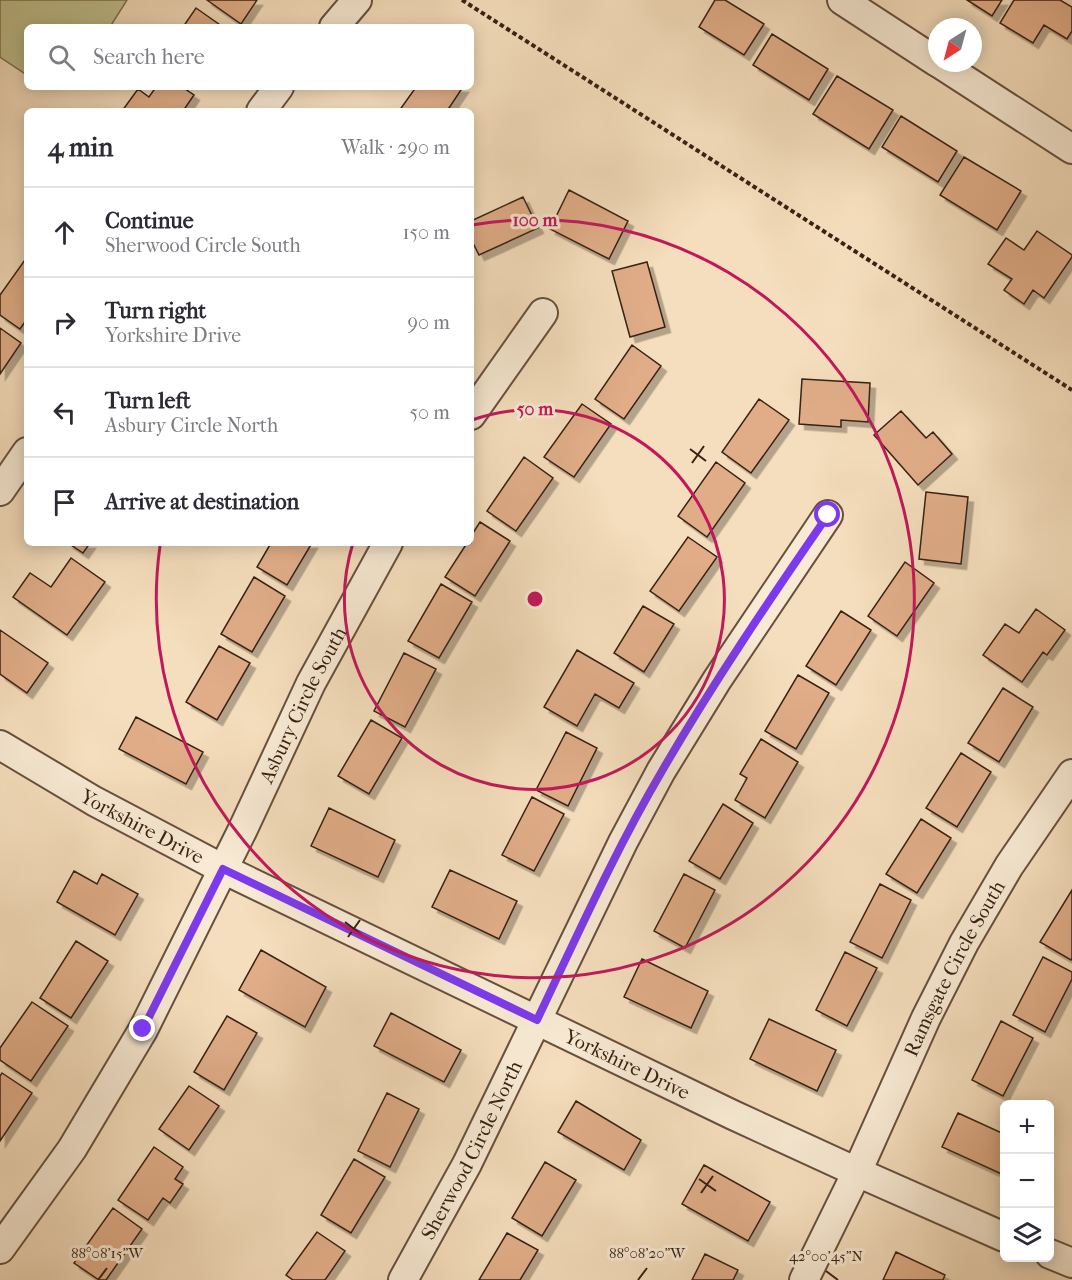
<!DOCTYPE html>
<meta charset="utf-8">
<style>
:root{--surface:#fff;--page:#f7f7f7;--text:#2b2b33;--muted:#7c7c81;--line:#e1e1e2}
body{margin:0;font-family:"IM FELL French Canon",serif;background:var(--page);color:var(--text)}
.controls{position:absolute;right:18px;bottom:18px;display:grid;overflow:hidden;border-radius:9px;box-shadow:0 3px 15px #0003}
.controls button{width:54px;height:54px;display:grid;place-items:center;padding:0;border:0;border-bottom:2px solid var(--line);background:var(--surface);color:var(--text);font:30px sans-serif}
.compass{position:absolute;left:928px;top:18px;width:54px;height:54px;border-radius:50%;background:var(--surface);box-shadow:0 3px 15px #0003;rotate:216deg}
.stop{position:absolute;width:18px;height:18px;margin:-14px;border:4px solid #7c3aed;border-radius:50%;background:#fff}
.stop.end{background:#7c3aed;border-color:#fff;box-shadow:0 2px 6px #0008}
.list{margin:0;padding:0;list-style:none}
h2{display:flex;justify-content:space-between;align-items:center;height:78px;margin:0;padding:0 24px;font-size:26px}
h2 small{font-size:20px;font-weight:400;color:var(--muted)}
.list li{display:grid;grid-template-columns:39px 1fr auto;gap:18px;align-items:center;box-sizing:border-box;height:90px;padding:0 24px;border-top:2px solid var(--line)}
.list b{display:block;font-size:22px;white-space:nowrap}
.list p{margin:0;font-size:20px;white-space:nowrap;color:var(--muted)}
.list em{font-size:20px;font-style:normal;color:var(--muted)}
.icon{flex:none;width:33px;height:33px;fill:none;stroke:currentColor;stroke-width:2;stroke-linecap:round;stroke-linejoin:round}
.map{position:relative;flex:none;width:1072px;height:1280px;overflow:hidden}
.search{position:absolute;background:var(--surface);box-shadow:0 3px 15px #0003;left:24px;top:24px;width:450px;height:66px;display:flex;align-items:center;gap:15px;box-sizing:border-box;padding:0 21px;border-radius:9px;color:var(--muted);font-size:22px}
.panel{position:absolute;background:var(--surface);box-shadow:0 3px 15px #0003;left:24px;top:108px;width:450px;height:438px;border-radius:9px}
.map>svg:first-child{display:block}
.green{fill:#c0c08e;stroke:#7c7050;stroke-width:1.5}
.building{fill:#e0ad88;stroke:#382113;stroke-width:1.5;filter:url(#shadow)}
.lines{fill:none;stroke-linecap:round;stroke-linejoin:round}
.street-casing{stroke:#67503e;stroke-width:32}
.path{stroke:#382113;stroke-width:4;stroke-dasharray:4.5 3;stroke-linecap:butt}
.street{stroke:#f8ead4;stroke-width:28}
.route{stroke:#7c3aed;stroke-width:8}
.ticks{fill:none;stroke:#382113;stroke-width:2}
.ring{fill:none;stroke:#c2185b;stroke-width:3}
.labels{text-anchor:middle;stroke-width:6;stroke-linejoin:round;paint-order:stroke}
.street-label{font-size:20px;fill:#382113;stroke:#f8ead4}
.ticks-label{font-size:15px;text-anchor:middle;fill:#382113;stroke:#f8ead4;stroke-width:6;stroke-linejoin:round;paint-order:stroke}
.centre{fill:#c2185b;stroke:#f8ead4;stroke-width:3}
.ring-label{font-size:18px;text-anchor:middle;font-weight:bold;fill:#c2185b;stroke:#f8ead4;stroke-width:6;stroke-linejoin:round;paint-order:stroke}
</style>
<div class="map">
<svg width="1072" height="1280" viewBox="0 0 1072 1280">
<defs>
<filter id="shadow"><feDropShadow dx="5.5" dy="5.5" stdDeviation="0" flood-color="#0004"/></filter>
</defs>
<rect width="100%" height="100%" fill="#f5debd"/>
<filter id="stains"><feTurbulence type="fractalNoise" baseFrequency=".00333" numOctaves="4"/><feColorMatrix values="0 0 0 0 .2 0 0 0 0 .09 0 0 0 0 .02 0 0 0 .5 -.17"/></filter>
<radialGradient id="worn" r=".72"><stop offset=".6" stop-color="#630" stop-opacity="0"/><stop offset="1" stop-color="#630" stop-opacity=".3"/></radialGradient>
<path class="green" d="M0,0H127L110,27H27V75L0,57Z"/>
<path class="building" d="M207,0H257L241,24Z
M715,0H725L764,24L744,55L699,27Z
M967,0H1002L992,16Z
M1014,0H1060L1072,7V31L1067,39L1044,25L1033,43L1000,23Z
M196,8L223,27H183Z
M772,34L828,69L809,100L753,65Z
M837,76L893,110L869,149L813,114Z
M156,87H182L194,95L183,111H122L138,89L149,97Z
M409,87H463L447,111H399L414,90Z
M901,116L957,151L938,182L882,147Z
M964,157L1021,191L997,230L940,195Z
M569,190L628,221L609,259L550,229Z
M523,197L538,228L479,255L471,239V221Z
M1037,231L1072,255V257L1044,298L1033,290L1024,304L1004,290L1012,279L988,264L1006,238L1024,250Z
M27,257V319L20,329L0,315V295Z
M647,262L665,327L630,337L612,271Z
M0,328L21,343L0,374Z
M632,345L661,366L624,419L595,399Z
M802,379L870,383L868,422L841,420V427L799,424Z
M759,399L789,420L751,473L722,452Z
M582,404L611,424L574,477L544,457Z
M901,411L926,438L933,432L952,454L918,485L874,435Z
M524,457L553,478L516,531L487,511Z
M716,462L745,483L707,537L678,516Z
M926,492L968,497L961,564L919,559Z
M480,522L510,541L475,596L445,577L467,543H471V536Z
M688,537L717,557L679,611L650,591Z
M68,543H90L83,553Z
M271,543H312L287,585L257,567Z
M71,558L105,582L67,635L13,597L30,573L51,587Z
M905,562L934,583L897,636L868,616Z
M254,577L285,596L252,652L221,634Z
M441,584L472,602L439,658L408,641Z
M643,606L674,624L644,672L614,653Z
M1036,609L1065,630L1047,655L1043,652L1022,682L983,655L1005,624L1019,633Z
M841,611L871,630L836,685L806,666Z
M0,630L48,663L27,693L0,674Z
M219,646L250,663L217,720L186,702Z
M577,650L634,683L619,708L595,694L577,726L544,707Z
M404,653L436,669L405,727L374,711Z
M798,675L829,693L796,749L765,731Z
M1003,688L1033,707L999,762L968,743Z
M136,717L203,752L186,784L119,749Z
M371,720L402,738L369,794L338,776Z
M566,732L597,748L568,806L536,790Z
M761,739L798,762L765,818L735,800L747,778L740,774Z
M961,753L991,772L957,827L926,808Z
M532,797L564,814L534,871L502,855Z
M723,804L753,823L720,879L689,861Z
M329,808L395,840L378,877L311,846Z
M921,819L951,838L917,893L886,874Z
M450,870L517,901L499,939L432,907Z
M74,871L97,884L102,874L138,894L115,935L57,902Z
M684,874L715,890L685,948L654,931Z
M880,884L911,900L882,958L850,942Z
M1072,890V958L1071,960L1040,942Z
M76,941L108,961L71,1018L40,998Z
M261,950L326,987L305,1027L239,990Z
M845,952L877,968L847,1026L816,1010Z
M1043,957L1072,972V979L1045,1032L1013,1015Z
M642,959L708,991L691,1028L624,997Z
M32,1002L68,1026L31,1081L0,1060V1048Z
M391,1013L461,1050L444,1082L374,1046Z
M227,1016L257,1033L224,1090L194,1072Z
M769,1019L836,1050L817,1091L750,1059Z
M1001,1021L1033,1038L1003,1096L972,1080Z
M2,1073L32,1093L0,1141V1076Z
M189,1086L219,1106L189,1150L159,1129Z
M387,1093L419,1109L390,1167L358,1151Z
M576,1101L641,1140L624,1170L558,1132Z
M958,1113L1004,1134V1175L942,1147Z
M154,1147L183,1167L175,1179L183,1184L170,1203L163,1198L148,1220L118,1200Z
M354,1159L385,1177L351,1233L321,1215Z
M545,1162L576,1180L542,1236L512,1218Z
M704,1165L770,1202L748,1241L682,1204Z
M113,1208L142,1229L106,1280H99L74,1263Z
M317,1232L345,1251L325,1280H293L286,1275Z
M507,1233L538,1250L520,1280H479Z
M896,1252L945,1275L943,1280H883Z
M705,1254L738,1270L733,1280H692Z"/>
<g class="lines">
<g class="street-casing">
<g id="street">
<path d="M842,0L937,62"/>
<path d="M334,27L357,0"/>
<path d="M939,63L1072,149"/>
<path d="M261,111L279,87"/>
<path d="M471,415L543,313"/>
<path d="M0,491L27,452"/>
<path id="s1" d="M0,745L94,801L223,869L733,1115L857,1172L1004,1237"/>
<path id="s2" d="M0,1249L72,1149L143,1030L243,829L311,683L388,543"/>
<path d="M1050,1254L1072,1263"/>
<path id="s3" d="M403,1280L467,1164L623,842L661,771L717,680L828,515"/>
<path id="s4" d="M804,1280L857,1172L926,1018L964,943L1009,866L1072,774"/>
</g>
</g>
<path class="path" d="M462,0L1072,390"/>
<use href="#street" class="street"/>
</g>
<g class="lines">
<path class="route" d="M143,1029L223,869L537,1020C577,936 615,851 662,771C713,683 770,599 828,515"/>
</g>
<path class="ticks" d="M690,449L706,461M692,463L704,446M345,922L362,935M348,937L360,920M699,1179L716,1191M701,1193L713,1176M826,1271L838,1280M98,1280L107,1268M638,1280L647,1268"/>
<g class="ring">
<path d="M472 420A190 190 0 1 1 353 543"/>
<path d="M472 225A379 379 0 1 1 160 546"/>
</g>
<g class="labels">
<g class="street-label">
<text dy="7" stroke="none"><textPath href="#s2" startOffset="624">Asbury Circle South</textPath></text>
<text dy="7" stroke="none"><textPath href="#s1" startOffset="164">Yorkshire Drive</textPath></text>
<text dy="7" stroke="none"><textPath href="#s4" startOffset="346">Ramsgate Circle South</textPath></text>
<text dy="7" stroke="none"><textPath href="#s1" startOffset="704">Yorkshire Drive</textPath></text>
<text dy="7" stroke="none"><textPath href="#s3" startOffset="147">Sherwood Circle North</textPath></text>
</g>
</g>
<g class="ticks-label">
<text x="107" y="1258">88°08'15"W</text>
<text x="647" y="1258">88°08'20"W</text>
<text x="826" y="1261">42°00'45"N</text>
</g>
<circle cx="535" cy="599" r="9" class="centre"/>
<g class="ring-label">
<text x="535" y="226">100 m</text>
<text x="535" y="415">50 m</text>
</g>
<rect width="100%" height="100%" filter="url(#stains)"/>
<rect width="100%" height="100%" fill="url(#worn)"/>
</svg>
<div class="controls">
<button>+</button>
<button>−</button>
<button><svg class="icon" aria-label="layers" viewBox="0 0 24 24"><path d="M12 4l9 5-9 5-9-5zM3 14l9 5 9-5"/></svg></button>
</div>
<svg class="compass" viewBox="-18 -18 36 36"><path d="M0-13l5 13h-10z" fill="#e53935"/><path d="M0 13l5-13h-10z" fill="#7c7c81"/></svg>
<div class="stop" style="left:828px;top:515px"></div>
<div class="stop end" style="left:143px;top:1029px"></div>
<div class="search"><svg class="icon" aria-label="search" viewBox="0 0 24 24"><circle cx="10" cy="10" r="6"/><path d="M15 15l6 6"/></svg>Search here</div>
<section class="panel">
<h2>4 min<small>Walk · 290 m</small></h2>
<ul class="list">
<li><svg class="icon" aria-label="ahead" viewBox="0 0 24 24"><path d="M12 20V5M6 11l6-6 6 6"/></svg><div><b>Continue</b><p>Sherwood Circle South</p></div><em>150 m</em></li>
<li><svg class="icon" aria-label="right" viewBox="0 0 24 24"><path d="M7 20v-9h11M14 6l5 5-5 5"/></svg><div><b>Turn right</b><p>Yorkshire Drive</p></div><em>90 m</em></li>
<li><svg class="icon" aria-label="left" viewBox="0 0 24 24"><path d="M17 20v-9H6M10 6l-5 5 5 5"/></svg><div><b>Turn left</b><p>Asbury Circle North</p></div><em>50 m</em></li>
<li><svg class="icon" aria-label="arrive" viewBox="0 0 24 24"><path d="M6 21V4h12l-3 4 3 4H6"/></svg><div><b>Arrive at destination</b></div></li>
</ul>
</section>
</div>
